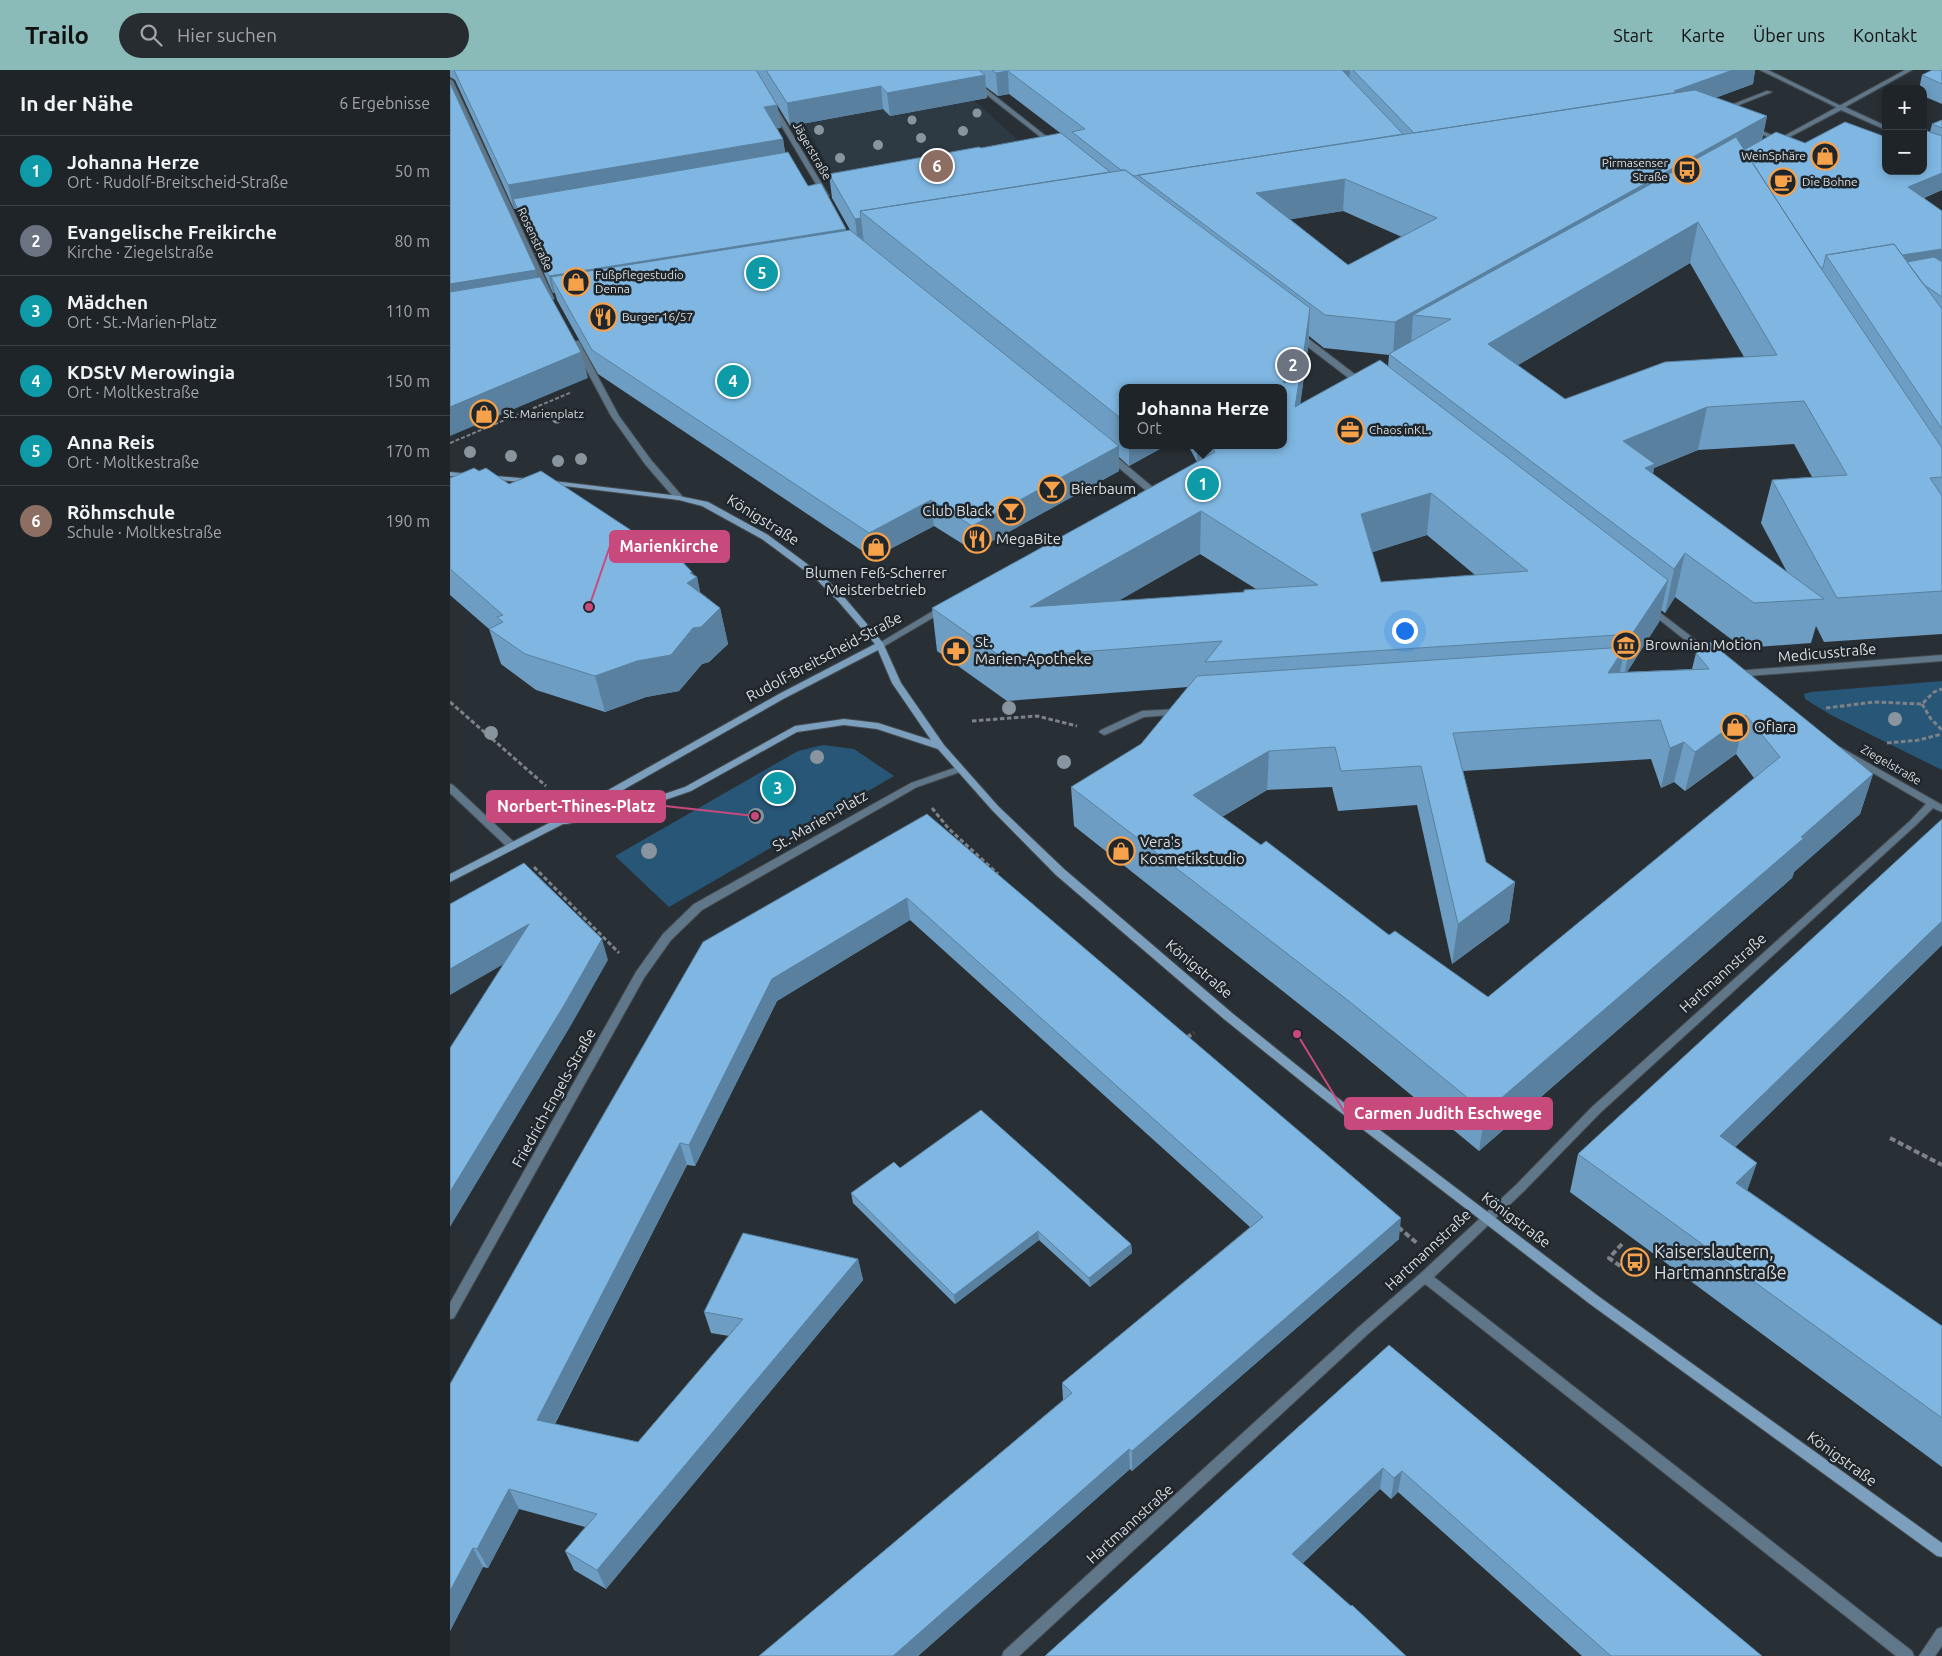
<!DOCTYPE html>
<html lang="de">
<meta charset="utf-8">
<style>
:root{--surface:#1e2428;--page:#262c30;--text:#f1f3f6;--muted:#a1a4a8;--line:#3c4145;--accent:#8bbbb9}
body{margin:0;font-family:Ubuntu,sans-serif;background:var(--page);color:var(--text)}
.controls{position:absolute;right:15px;top:15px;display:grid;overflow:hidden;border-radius:10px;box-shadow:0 2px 12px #0003}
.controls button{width:45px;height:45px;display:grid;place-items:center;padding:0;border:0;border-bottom:1px solid var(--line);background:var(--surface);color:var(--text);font:25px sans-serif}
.you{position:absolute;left:954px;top:560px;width:18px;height:18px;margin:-12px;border:4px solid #fff;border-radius:50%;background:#1a73e8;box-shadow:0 0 0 8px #1a73e833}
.badge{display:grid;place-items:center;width:32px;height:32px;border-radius:50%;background:var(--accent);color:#fff;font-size:16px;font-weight:700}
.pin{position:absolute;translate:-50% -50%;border:2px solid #fff;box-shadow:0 1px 5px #0006}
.popup{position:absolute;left:669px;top:314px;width:168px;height:65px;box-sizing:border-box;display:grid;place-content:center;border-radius:10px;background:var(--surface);filter:drop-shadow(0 1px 4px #0005);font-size:16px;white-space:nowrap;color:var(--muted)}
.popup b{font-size:19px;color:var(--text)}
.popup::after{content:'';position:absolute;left:50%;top:100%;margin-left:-10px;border:10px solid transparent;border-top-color:var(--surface)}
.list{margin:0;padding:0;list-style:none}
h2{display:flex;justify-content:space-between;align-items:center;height:65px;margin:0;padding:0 20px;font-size:21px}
h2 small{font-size:16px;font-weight:400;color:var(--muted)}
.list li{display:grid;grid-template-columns:32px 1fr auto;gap:15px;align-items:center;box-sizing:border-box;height:70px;padding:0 20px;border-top:1px solid var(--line)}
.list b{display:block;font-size:19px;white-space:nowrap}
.list p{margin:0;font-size:16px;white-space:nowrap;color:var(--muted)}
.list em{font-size:16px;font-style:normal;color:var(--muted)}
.icon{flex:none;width:28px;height:28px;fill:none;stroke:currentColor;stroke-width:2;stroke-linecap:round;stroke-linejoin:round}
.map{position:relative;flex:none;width:1492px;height:1586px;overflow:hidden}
header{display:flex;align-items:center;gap:30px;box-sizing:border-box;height:70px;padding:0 25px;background:var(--accent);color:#111}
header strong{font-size:24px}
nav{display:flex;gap:28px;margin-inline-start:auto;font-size:18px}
.search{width:350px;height:45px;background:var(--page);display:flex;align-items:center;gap:12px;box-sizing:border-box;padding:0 18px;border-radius:28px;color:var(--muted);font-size:19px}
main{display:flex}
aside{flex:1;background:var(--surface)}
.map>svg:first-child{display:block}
.built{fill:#2d3a44}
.green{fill:#285677}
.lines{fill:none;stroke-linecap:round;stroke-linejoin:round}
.minor-casing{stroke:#444c51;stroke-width:2}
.tertiary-casing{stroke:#444c51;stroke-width:2}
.secondary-casing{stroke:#444c51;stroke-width:2}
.path-far2{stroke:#7c8287;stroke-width:2;stroke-dasharray:4 2;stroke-linecap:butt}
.path-far1{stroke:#7c8287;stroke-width:3;stroke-dasharray:4.5 2.5;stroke-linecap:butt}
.path{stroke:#7c8287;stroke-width:4;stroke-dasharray:6 3;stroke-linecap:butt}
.minor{fill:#607789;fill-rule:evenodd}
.tertiary{fill:#607789;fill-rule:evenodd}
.secondary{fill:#7b9fbc;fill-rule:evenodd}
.tree{fill:#89959e}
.wall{fill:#6d9dc2;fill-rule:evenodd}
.shaded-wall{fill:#59809e}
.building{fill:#7fb7e2;stroke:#59809e;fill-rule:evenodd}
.labels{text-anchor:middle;stroke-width:5;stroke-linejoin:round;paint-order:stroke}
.far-street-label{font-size:12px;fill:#d8dde1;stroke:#1f262c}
.far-poi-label{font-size:12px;fill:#d8dde1;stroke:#1f262c;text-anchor:start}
.poi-label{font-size:15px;fill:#d8dde1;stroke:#1f262c;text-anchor:start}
.street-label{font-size:15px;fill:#d8dde1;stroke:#1f262c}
.near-poi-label{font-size:18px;fill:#d8dde1;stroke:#1f262c;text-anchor:start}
.leader{fill:none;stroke:#c8497c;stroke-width:2}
.callout-dot{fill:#c8497c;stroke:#1f262c;stroke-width:2}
.callout{fill:#c8497c;stroke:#c8497c;stroke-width:2}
.callout-label{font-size:16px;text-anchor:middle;font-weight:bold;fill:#fff}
</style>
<header>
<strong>Trailo</strong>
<div class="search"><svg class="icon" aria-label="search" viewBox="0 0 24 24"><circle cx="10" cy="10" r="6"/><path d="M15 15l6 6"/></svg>Hier suchen</div>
<nav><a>Start</a><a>Karte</a><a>Über uns</a><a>Kontakt</a></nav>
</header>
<main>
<aside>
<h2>In der Nähe<small>6 Ergebnisse</small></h2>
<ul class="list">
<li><span class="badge" style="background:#0f9aa8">1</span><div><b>Johanna Herze</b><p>Ort · Rudolf-Breitscheid-Straße</p></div><em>50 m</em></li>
<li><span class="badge" style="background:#6b7280">2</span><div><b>Evangelische Freikirche</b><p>Kirche · Ziegelstraße</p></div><em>80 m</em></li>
<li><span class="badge" style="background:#0f9aa8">3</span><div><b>Mädchen</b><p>Ort · St.-Marien-Platz</p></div><em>110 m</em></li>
<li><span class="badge" style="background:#0f9aa8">4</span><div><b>KDStV Merowingia</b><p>Ort · Moltkestraße</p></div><em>150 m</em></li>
<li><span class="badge" style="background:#0f9aa8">5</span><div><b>Anna Reis</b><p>Ort · Moltkestraße</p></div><em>170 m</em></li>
<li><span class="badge" style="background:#8d6e63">6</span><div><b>Röhmschule</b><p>Schule · Moltkestraße</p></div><em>190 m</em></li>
</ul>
</aside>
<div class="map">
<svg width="1492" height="1586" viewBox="0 0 1492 1586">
<rect width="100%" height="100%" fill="#283036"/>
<path class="built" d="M517,24L602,101L396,128L354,53Z"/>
<path class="green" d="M1492,611V700L1381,645L1355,629L1354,624L1361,622Z
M373,675L404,679L444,706L219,837L165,786L348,681Z"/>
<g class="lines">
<g class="minor-casing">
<path id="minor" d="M505,0H512L606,74V76H602Z
M1310,0H1318L1393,37L1388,38Z
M0,9L3,11L104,228L103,230L96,228L0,18Z
M1317,21L1322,22L1276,40L1271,39Z
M322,33L325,35L379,126L378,127L373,126L319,35Z
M1299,57H1303L1333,70L1328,71L1299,59Z
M845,263H851L915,312V316H909L845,267Z
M123,271H129L130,273L169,346L201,390L232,426V430H226L195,394L161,346L122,273Z
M656,383H662L706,420V424H700L656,387Z
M1200,535L1264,584L1265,586L1264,588H1258L1197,540L1196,538Z
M1492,585V591L1285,607L1280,604L1285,601Z
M729,639L732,640L734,642L732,644L694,647L657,664L654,665L649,662L651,660L692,641Z
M1390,677L1492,735V742L1483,738L1466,755L1150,1043L1074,1121L984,1207L1462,1581L1464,1586H1446L975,1214L918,1264L569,1586H552L554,1581L910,1256L971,1203L1066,1115L1142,1037L1460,751L1476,734L1387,682L1385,680L1387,678Z
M510,696L515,699L513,701L467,717L252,840L221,870L194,908L4,1248L0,1249V1233L186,902L213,864L244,834L461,713Z
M0,714L3,715L65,773L66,775L65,777H57L0,723Z
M1492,1557V1576L1485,1586H1469L1487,1559Z"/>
</g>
<g class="tertiary-casing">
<path id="tertiary" d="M1455,0H1462L1395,37L1436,56V60L1391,40L1328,73L1323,72Z
M493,535L496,536L497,538L496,540L433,577H427L426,575Z"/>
</g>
<g class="secondary-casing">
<path id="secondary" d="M0,402L21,404L25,406L21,408L0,406Z
M35,405L81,409L85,411L81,413L38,409H35Z
M95,410L229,426L258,432L318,465L372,505L394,527L433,573L451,613L494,675L548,736L614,799L782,943L880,1022L1148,1226L1492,1473V1487L1487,1486L1140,1234L872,1028L774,949L606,805L542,740L488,679L427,659L394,655L347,662L241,721L180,742L116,754H113L0,812V804L105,750L329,624L425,574L388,531L366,509L312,469L252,436L229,430L98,414H95ZM428,580L442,613L481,670L428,653L394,649L345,656L235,717L179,736L127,746L335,628Z"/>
</g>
<path class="path-far2" d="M0,373L122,322"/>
<path class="path-far1" d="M0,632L96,716
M1472,634L1481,649L1492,660
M1376,638L1424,632L1472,634L1484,622L1492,619
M522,651L587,646L627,656
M1437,673L1469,670L1492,664
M482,738L499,759L548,804
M84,797L169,883"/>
<path class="path" d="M736,968L744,963
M1440,1068L1492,1095
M948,1157L968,1174
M1172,1174L1159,1188L1176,1200L1185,1192"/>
<use href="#minor" class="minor"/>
<use href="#tertiary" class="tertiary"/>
<use href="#secondary" class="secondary"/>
</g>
<g class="tree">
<circle cx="527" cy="43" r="4.5"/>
<circle cx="462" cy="50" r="4.5"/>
<circle cx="369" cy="60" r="5"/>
<circle cx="513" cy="61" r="5"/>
<circle cx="471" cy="68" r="5"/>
<circle cx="428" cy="75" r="5"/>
<circle cx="390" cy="88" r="5"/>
<circle cx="107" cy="348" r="5.5"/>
<circle cx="20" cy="382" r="6"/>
<circle cx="61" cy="386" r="6"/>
<circle cx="131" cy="389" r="6"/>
<circle cx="108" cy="391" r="6"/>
<circle cx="559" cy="638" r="7"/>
<circle cx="1445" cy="649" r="7"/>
<circle cx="41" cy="663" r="7"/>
<circle cx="367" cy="687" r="7"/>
<circle cx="614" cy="692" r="7"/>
<circle cx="306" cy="746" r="8"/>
<circle cx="199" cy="781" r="8"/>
</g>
<path class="wall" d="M0,0H306L327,35L331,58H327L333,69L335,82L358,116L396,159V160H400L382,128L379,104L531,78L622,72L559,24L548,26L536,17L537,28L440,46L433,39L340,56L306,0H1305L1303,14L1265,28L1317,46L1312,70L1355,73L1436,101L1477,61L1480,62L1482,54L1492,50V120L1474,128L1492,141V564L1374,572L1366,556L1361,573L1293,578L1225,527L1215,543L1211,540L1209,552L1177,602L1242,599L1246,583L1423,704L1410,744L1344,802L1342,808L1029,1081L897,972L624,756L621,717L691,674L738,617L557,631L487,581L482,538L747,392L738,375H833V318H673V375H717L679,396L669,387V401L524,481L484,456L423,488L148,304L107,230L105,223H103L68,145L66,139H64L5,10L0,7ZM893,141L952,167L898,195L840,149ZM1240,193L1294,287L1115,329L1068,295ZM859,266L874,278L939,285L938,297L850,334L858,278ZM1344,374L1362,407L1322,410L1311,453L1337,502L1203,404L1204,398L1248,380ZM977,465L1025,505L931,512L922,482ZM750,484L806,519L794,520V522L668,531ZM1286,684L1304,708L1038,927L939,865L811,775L772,747L817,720L882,717L888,741L967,735L1002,894L1059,852L1065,812L1036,792L1013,701L1201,689L1211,718L1224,712L1235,721Z
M1492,0V34L1473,26V19H1469L1472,5Z
M29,401L59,414L242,502L243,504L247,507L250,522L270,538L278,574L259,592L252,594L229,621L196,627L155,642L86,620L51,594L39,559L0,525V408Z
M477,744L949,1169L682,1401L680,1399L468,1586H309L613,1330L612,1313L800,1157L460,850L327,931L245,1096L237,1095L105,1354L188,1372L279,1266L261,1263L254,1242L408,1189L413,1210L156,1519L124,1500L115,1481L135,1457L69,1439L38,1498L33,1497L0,1561V1314Z
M1492,875L1285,1077L1297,1120L1492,1256V1397L1120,1122L1128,1084Z
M450,1098L681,1174L682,1183L640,1217L589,1170L505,1234L403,1133L401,1123Z
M939,1275L1312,1586H1132L948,1422L941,1429L930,1419L853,1493L595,1586Z"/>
<path class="shaded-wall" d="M893,0H900L899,11L893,13Z
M1283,0H1305L1303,14L1225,42L1224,21Z
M558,1L559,24L548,26L546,3Z
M535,5L537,28L440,46L437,23Z
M431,16L433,39L340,56L337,33Z
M327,35L331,58L317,60L314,37Z
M1317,46L1310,77L963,245L961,275L943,285L945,252Z
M333,69L336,92L63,129L66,139H64L58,115Z
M1492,103V120L1453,136L1458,117Z
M895,109L893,141L806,155V123Z
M411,148L414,173L408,174L405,149Z
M1248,152L1240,193L1033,316L1038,274Z
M396,159L398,176L101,207L105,223H103L99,206Z
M1492,179V198L1445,194L1436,187Z
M86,200L92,225L0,240V214Z
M860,238L858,278L850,336L833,346V306Z
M131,282L138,308L0,366V337Z
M1257,337L1248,380L1204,398L1197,437L1173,371Z
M679,375H717L679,396Z
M747,375H751V389L747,392Z
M669,376V401L524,481L522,456Z
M981,423L977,465L908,487L911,444Z
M481,430L484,456L423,488L419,463Z
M751,441L750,484L583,580L580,537Z
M1235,483L1225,527L1215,543L1224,499Z
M242,502L244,509L247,507L254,543L237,513L240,503Z
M1218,510L1209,552L1174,607L1182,564Z
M270,538L278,574L259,592L252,594L229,621L196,627L155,642L145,606L243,558Z
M1175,577L1167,617L1158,603Z
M1296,645L1286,684L1235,721L1245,682Z
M1234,672L1224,712L1211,718L1220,678Z
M819,681L817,720L743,764V725Z
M1423,704L1410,744L1344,802L1342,808L1029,1081L1035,1042Z
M1065,812L1059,852L1002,894L1008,854Z
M457,828L460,850L327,931L245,1096L239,1075L322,909Z
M1492,851V875L1258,1104L1270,1066Z
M79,854L87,875L0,925V899Z
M152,869L158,890L120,957L0,1157V1122Z
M230,1073L237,1095L96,1370L87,1350Z
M1307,1093L1294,1130L1286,1113Z
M951,1148L949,1169L682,1401V1381Z
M588,1161L589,1170L505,1234L504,1225Z
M681,1174L682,1183L640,1217L639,1208Z
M408,1189L413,1210L156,1519L147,1500Z
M679,1379L680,1399L468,1586H443Z
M933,1398L930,1419L841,1504L842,1484Z
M952,1401L948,1422L941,1429L944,1408Z
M59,1419L69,1439L38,1498L27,1479Z
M23,1478L33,1497L0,1561V1521Z"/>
<path class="building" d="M4,0H306L327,35L314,37L333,69L58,115Z
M316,0H529L535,5L437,23L431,16L337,33Z
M542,0H892L953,64L684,106L675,100H671L622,62L635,59L558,1L546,3Z
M903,0H1283L1224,21L1229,22L964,63Z
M1482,0H1492V14L1472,5Z
M0,13L86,200L0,214Z
M1245,20L1317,46L945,252L875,245L688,105ZM895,109L987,148L898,195L806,123Z
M1492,50V58L1482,54Z
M1395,52L1436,67V101H1473V58L1476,57L1477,61L1492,66V103L1458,117L1492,141V179L1452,185L1444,174L1376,185L1373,198H1371L1294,80L1326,62L1355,73Z
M611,63L660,102L410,141L411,148L405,149L379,104L529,77L531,78Z
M1286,67L1362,185L1492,378V407L1480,408L1492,426V521L1387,528L1322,410L1397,405L1354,331L1257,337L1173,371L1205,394L1195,398L1374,529L1304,533L1235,483L1224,499L939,284L1001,249L963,245ZM1248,152L1327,285L1215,292L1115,329L1038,274Z
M338,82L358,116L371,113L396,159L99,206L63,129Z
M675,100L860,238L852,295L833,306L834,313L850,305L845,337L930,290L1218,510L1182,564L755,592L772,571L553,588L482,538L765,382L761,375H833V318H673V350L410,141ZM981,423L1078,501L931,512L911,444ZM751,441L868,515L794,520V522L580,537Z
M400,160L669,376L522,456L481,430L419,463L142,280L101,207Z
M1444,174L1492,239V359L1376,185Z
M1484,187L1492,192V227L1473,214L1457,192Z
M90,207L131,282L0,337V222Z
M24,398L29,401L36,398L59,414L91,401L205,476L214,472L242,502L240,503L247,507L237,513L270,538L251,557L243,558L221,585L187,591L145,606L75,584L39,559L53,552L47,547L53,545L0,499V408Z
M1260,572L1423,704L1351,767L1354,768L1035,1042L900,932L621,717L691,674L747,606L1175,577L1158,603L1259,599L1246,583ZM1296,645L1330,687L1038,927L945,861L939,865L816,771L811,775L743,725L819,681L885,677L891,701L971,696L1008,854L1065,812L1036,792L1003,663L1210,650L1220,678L1234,672L1245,682Z
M477,744L951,1148L682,1381L679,1379L443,1586H309L622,1323L612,1313L813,1147L457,828L322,909L239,1075L230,1073L87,1350L188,1372L293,1249L254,1242L293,1163L408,1189L147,1500L115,1481L147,1444L59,1419L27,1479L23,1478L0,1521V1314L106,1127L253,872Z
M1492,749V851L1270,1066L1307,1093L1286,1113L1492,1256V1348L1128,1084Z
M74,793L152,869L113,937L0,1122V978L79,854L0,899V834Z
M531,1040L681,1174L639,1208L588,1161L504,1225L401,1123L444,1092L450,1098Z
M939,1275L1312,1586H1161L952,1401L944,1408L933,1398L842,1484L901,1536L902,1535L956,1586H595Z"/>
<defs>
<g id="shop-ring" transform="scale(1.4375)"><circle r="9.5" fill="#1f262c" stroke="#f7a14a" stroke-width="1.5"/><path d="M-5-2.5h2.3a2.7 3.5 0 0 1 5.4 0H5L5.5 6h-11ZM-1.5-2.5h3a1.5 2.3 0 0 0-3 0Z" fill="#f7a14a"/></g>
<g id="bus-ring" transform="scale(1.4375)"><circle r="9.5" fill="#1f262c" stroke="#f7a14a" stroke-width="1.5"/><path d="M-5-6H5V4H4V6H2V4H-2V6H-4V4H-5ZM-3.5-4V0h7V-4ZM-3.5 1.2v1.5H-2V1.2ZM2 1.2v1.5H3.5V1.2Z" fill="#f7a14a"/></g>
<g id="cafe-ring" transform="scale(1.4375)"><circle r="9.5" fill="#1f262c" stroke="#f7a14a" stroke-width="1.5"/><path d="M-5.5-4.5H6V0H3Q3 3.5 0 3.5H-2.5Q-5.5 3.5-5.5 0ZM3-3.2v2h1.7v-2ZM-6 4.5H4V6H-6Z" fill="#f7a14a"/></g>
<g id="restaurant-ring" transform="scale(1.4375)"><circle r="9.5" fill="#1f262c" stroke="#f7a14a" stroke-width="1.5"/><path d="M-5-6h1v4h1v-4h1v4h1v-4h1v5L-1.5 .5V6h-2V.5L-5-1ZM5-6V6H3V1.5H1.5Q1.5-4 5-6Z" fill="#f7a14a"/></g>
<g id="office-ring" transform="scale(1.4375)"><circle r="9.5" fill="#1f262c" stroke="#f7a14a" stroke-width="1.5"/><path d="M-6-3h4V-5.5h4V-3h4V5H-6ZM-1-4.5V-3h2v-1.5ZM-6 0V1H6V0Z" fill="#f7a14a"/></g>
<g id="bar-ring" transform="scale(1.4375)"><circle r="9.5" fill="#1f262c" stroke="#f7a14a" stroke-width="1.5"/><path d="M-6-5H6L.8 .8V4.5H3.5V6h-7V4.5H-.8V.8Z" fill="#f7a14a"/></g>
<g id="museum-ring" transform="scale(1.4375)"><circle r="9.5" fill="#1f262c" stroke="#f7a14a" stroke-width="1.5"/><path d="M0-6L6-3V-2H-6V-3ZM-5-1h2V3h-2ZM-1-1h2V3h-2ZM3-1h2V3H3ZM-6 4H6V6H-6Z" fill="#f7a14a"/></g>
<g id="pharmacy-ring" transform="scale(1.4375)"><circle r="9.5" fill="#1f262c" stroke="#f7a14a" stroke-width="1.5"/><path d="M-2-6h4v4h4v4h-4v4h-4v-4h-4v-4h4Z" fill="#f7a14a"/></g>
</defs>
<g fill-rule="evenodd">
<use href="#shop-ring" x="1375" y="86"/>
<use href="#bus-ring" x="1237" y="100"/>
<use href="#cafe-ring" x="1333" y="112"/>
<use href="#shop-ring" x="126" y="212"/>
<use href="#restaurant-ring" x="153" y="247"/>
<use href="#shop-ring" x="34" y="344"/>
<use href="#office-ring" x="900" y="360"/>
<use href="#bar-ring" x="602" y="419"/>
<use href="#bar-ring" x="561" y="441"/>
<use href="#restaurant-ring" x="527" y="469"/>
<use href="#shop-ring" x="426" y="477"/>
<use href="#museum-ring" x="1176" y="575"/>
<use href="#pharmacy-ring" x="506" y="581"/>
<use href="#shop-ring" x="1285" y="657"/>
<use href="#shop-ring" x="671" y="781"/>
<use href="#bus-ring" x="1185" y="1192"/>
</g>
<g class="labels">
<g class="far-street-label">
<text transform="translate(362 81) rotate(60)" y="4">Jägerstraße</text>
<text transform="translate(85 169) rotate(65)" y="4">Rosenstraße</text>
<text transform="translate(1441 695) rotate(30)" y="4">Ziegelstraße</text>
</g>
<g class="far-poi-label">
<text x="1356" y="90" text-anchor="end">WeinSphäre</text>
<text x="1218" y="97" text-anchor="end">Pirmasenser<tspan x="1218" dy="14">Straße</tspan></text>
<text x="1352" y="116">Die Bohne</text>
<text x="145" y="209">Fußpflegestudio<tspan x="145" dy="14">Denna</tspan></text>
<text x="172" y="251">Burger 16/57</text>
<text x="53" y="348">St. Marienplatz</text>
<text x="919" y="364">Chaos inKL.</text>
</g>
<g class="poi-label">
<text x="621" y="424">Bierbaum</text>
<text x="542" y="446" text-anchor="end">Club Black</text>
<text x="546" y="474">MegaBite</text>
<text x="426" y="508" text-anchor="middle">Blumen Feß-Scherrer<tspan x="426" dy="17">Meisterbetrieb</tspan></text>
<text x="525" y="577">St.<tspan x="525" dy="17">Marien-Apotheke</tspan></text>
<text x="1195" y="580">Brownian Motion</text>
<text x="1304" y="662">Ofiara</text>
<text x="690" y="777">Vera's<tspan x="690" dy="17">Kosmetikstudio</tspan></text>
</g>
<g class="street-label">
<text transform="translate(313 450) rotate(32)" y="5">Königstraße</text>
<text transform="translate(1377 583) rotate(-5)" y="5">Medicusstraße</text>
<text transform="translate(374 587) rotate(-28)" y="5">Rudolf-Breitscheid-Straße</text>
<text transform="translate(370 751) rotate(-30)" y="5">St.-Marien-Platz</text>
<text transform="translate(749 899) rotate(40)" y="5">Königstraße</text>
<text transform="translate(1273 903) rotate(-42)" y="5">Hartmannstraße</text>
<text transform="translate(104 1028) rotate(-61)" y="5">Friedrich-Engels-Straße</text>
<text transform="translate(1066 1150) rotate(37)" y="5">Königstraße</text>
<text transform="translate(978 1180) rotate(-43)" y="5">Hartmannstraße</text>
<text transform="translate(1392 1389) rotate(36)" y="5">Königstraße</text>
<text transform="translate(680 1454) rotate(-42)" y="5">Hartmannstraße</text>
</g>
<g class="near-poi-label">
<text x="1204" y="1188">Kaiserslautern,<tspan x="1204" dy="21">Hartmannstraße</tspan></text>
</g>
</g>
<path class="leader" d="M139 537L160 476M305 746L215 736M847 964L895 1043"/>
<g class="callout-dot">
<circle cx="139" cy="537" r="5"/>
<circle cx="305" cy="746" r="5"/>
<circle cx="847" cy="964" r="5"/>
</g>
<g class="callout">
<rect x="160" y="461" width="119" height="31" rx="5"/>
<rect x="37" y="721" width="178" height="31" rx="5"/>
<rect x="895" y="1028" width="207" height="31" rx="5"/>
</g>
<g class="callout-label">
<text x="219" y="482">Marienkirche</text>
<text x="126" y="742">Norbert-Thines-Platz</text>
<text x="998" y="1049">Carmen Judith Eschwege</text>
</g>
</svg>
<div class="controls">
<button>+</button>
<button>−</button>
</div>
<div class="you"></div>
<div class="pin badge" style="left:753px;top:414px;background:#0f9aa8">1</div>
<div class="popup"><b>Johanna Herze</b>Ort</div>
<div class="pin badge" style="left:843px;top:295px;background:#6b7280">2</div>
<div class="pin badge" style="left:328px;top:718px;background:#0f9aa8">3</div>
<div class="pin badge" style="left:283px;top:311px;background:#0f9aa8">4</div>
<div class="pin badge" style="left:312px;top:203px;background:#0f9aa8">5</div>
<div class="pin badge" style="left:487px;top:96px;background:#8d6e63">6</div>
</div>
</main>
